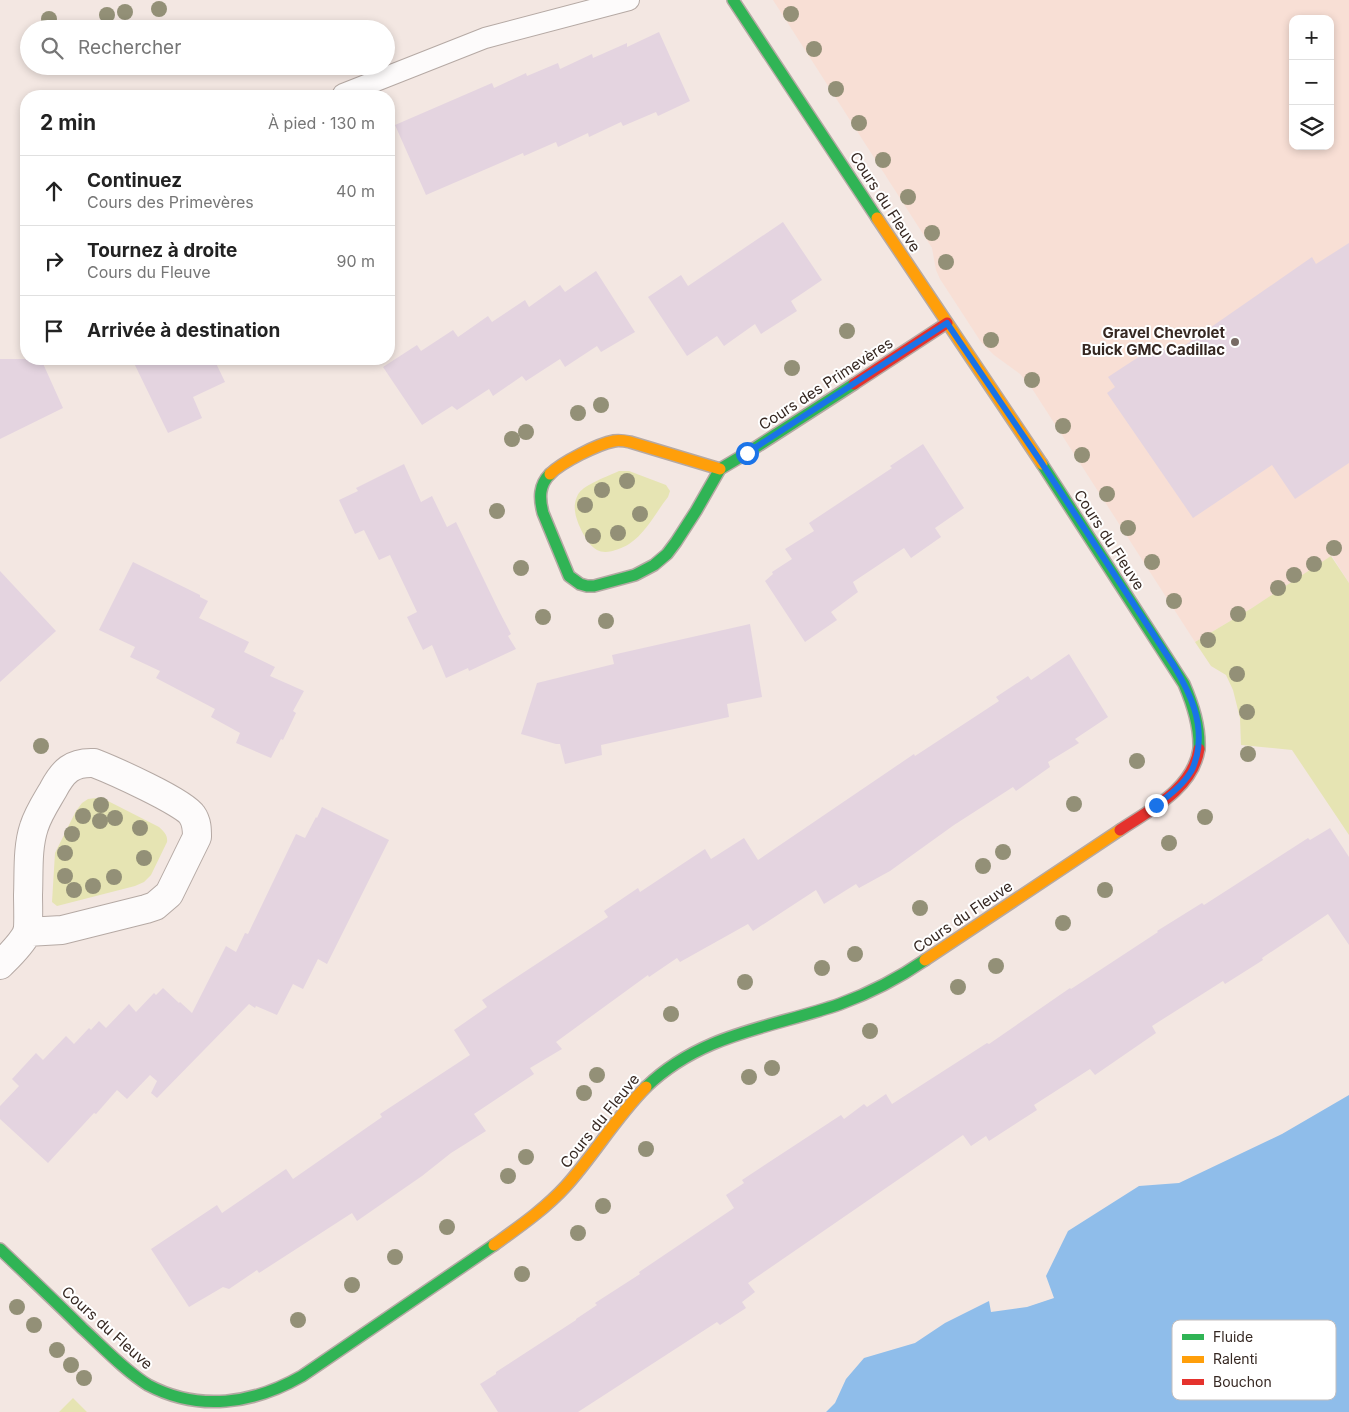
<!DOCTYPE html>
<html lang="fr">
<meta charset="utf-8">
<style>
:root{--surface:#fff;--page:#f6f6f6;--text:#222;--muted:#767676;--line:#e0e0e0}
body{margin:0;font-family:Inter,sans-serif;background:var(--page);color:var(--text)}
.controls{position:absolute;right:15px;top:15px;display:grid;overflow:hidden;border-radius:10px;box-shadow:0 2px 8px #0003}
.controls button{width:45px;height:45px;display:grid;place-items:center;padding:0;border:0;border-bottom:1px solid var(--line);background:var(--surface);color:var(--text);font:25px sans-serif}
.stop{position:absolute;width:15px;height:15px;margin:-11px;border:4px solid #1a73e8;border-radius:50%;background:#fff}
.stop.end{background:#1a73e8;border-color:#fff;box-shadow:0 1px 5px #0008}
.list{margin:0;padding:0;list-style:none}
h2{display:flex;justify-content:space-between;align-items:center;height:65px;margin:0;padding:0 20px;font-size:21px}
h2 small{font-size:16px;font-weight:400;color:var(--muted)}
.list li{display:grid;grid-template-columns:32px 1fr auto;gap:15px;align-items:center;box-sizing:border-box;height:70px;padding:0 20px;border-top:1px solid var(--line)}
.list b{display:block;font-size:19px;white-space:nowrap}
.list p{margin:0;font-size:16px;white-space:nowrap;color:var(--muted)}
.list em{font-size:16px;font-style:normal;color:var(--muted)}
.icon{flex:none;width:28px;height:28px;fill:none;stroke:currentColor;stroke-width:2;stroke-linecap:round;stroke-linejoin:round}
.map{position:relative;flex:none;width:1349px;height:1412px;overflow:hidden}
.search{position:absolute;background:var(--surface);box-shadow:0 2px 8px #0003;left:20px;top:20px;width:375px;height:55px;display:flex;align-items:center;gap:12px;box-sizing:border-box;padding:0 18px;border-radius:28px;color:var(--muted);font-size:19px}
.panel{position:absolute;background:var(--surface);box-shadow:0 2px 8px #0003;left:20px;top:90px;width:375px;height:275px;border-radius:20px}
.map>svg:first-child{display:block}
.built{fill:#f8dfd5;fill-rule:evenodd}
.green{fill:#e6e4b3}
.water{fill:#8fbdea}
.building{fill:#e4d4e0}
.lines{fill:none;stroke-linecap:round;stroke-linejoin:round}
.lane-casing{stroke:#b5a9a4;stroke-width:22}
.street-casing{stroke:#b5a9a4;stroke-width:30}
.fast-casing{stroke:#b5a9a4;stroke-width:14}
.slow-casing{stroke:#b5a9a4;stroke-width:14}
.jam-casing{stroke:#b5a9a4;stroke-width:14}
.lane{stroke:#fdfbfb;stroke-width:20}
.street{stroke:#fdfbfb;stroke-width:28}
.fast{stroke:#30b455;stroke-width:11}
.slow{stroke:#ff9f0a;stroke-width:11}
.jam{stroke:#e5322d;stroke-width:11}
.tree{fill:#939077}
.route{stroke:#1a73e8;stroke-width:6}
.poi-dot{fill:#786b65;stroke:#fff;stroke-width:2}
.labels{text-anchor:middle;stroke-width:4;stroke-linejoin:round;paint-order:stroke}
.street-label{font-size:15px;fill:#362822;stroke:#fff}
.poi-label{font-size:15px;font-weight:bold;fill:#362822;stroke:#fff;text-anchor:end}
.key{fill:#fff;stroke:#c3bebd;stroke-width:1}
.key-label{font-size:14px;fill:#362822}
</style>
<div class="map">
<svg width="1349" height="1412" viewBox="0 0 1349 1412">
<rect width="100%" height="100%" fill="#f3e7e2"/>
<path class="built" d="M773,0H1349V583L1332,556L1252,608L1195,642L1031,387L1020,374L994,355L981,342L940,279L936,270L932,248ZM1293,19H1330V146H1293Z"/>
<path class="green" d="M619,471H629L666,485L670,491L668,497C656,512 646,533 629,544C621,549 606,555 597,550C587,545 576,522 575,511C574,505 576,497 579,493C585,484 609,476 619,471Z
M1331,556L1349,583V835L1292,750L1241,745L1240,718L1233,690L1226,675L1211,666L1195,642L1252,608Z
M96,798L104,799L159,827C164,832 168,835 167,842L151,875L144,882L135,886L57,906L52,902L55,853L76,811L82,803L88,799Z
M73,1398L87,1412H59Z"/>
<path class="water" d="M1349,1095V1412H826L835,1403L846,1379L864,1358L915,1343L945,1323L989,1301L991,1312L1027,1307L1054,1298L1046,1276L1068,1231L1139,1186L1179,1183L1282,1134Z"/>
<path class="building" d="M659,32L690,101L658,116L656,112L623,126L621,122L589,137L588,133L558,147L556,142L524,156L523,153L426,195L395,125L492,83L494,88L526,73L527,76L558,63L560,69L592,54L593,58L627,43V47Z
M783,222L822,280L791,301L797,311L761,334L755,324L724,346L717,336L687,356L648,297L681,275L688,286Z
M1349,243V463L1295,499L1272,465L1193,518L1107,393L1115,387L1108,377L1160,343L1166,352L1176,347L1178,350L1312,257L1316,264Z
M596,271L635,332L601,352L597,346L565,367L560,359L526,381L522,376L493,396L489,389L457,410L452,406L422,425L383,367L417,345L421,351L453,330L458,337L488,316L492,322L525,300L529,307L560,285L565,292Z
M0,359H41L63,408L0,439Z
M132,359H214L225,382L193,397L202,418L168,433Z
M923,444L964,508L935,528L941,537L911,558L904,548L853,582L858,592L831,612L837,620L805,642L765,581L773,574L772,572L792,559L785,549L814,531L809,523L892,468L890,466Z
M404,464L421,502L432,496L447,527L456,522L499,611L511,634L508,636L516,649L469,671L468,668L446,678L432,645L423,650L407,617L417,612L390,555L379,560L364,530L355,534L339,500L358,491L356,488Z
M133,562L200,595V597L208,601L199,618L249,642L244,652L275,667L270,676L304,691L293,711L296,713L283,740L281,739L271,758L236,743L240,733L211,717L215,709L156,678L160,671L130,657L135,647L99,630Z
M0,571L56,631L0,682Z
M750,624L762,697L727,704L729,717L601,745L602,755L565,764L560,744H556L521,734L537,683L614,664L612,655Z
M1069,654L1108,717L1075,739L1079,743L1048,762L1050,767L1016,791L1013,787L954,825L890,871L859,888L856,884L824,904L816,890L753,931L748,924L680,962L677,958L649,977L648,975L556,1042L562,1049L530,1068L534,1074L474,1114L486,1131L451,1153L422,1176L357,1221L352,1213L259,1273L257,1270L229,1289L223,1287L189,1307L151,1249L217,1205L222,1213L286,1169L293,1179L382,1117L380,1114L470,1055L454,1030L487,1007L482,1000L608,917L604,911L638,888L640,892L705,849L711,859L744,838L758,860L914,754L915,756L999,701L996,697L1028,676L1031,680Z
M322,807L389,840L327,964L318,959L303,989L293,984L277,1015L256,1006L255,1008L249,1004L157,1098L151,1093L157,1081L150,1075L127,1099L117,1090L96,1114L94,1113L48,1163L0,1119V1106L19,1086L12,1079L36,1053L43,1060L66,1036L74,1044L89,1028L91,1030L99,1021L106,1028L129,1004L136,1012L154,993L156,995L163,988L179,1003L180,1002L192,1013L226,946L236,952L245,933L248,934L296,834L305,838L316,817L317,818Z
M1330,828L1349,857V945L1328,914L1262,958L1263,960L1225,984L1223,981L1152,1026L1156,1033L1095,1075L1090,1069L1034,1105L1037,1110L989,1141L986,1136L971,1146L963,1135L748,1283L755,1292L742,1302L746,1308L720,1325L717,1322L578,1412H498L480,1384L496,1374V1372L576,1320V1319L597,1305L595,1303L640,1274L639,1272L734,1208L726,1195L744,1183L742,1180L841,1115L844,1119L864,1104L867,1107L886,1094L892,1104L987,1043L989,1044L1070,988L1071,989L1094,974L1158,932L1157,931L1202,903L1204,905L1308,838L1310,840Z"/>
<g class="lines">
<g class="lane-casing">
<path id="lane" d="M343,94L485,38L629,0"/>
</g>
<g class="street-casing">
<path id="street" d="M0,965C9,956 21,945 27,933C29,927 28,904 28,895C29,873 27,848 34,827C38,814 46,802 53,790C63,771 72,762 94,763C112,770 184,802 192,815C197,822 197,829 197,837L169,894L155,906L146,909L62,930L27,932"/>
</g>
<g class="fast-casing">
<path id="fast" d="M733,0L877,218
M1042,464L1184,684C1193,705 1200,726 1199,749
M550,474C539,485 539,498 543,513L569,576L580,584L587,586H594L635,575L654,565L667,554L676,542L696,511L720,469L747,453L854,384
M646,1087C702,1033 771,1028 840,1004C870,993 899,978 925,960
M0,1249C27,1275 55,1301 82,1328C103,1347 124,1370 148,1385C199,1412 253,1404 302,1376L494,1245"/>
</g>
<g class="slow-casing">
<path id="slow" d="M877,218L1042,464
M550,474C562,462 598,444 614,441C619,440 625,441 630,442L720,469
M925,960L1120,830
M494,1245C519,1227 545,1209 566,1186C594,1155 616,1117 646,1087"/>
</g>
<g class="jam-casing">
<path id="jam" d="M854,384L947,323
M1120,830C1150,810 1193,789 1199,749"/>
</g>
<use href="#lane" class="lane"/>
<use href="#street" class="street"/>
<use href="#fast" class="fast"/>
<use href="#slow" class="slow"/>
<use href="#jam" class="jam"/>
</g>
<g class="tree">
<circle cx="159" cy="9" r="8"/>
<circle cx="125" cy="12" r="8"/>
<circle cx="791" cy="14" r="8"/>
<circle cx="107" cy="15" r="8"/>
<circle cx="49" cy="19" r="8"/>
<circle cx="814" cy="49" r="8"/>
<circle cx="836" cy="89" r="8"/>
<circle cx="859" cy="123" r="8"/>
<circle cx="883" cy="160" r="8"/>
<circle cx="908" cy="197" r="8"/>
<circle cx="932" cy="233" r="8"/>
<circle cx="946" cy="262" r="8"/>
<circle cx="847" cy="331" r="8"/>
<circle cx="991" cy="340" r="8"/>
<circle cx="792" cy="368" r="8"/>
<circle cx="1032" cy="380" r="8"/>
<circle cx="601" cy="405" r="8"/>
<circle cx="578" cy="413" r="8"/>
<circle cx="1063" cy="426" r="8"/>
<circle cx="526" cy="432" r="8"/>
<circle cx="512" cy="439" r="8"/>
<circle cx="1082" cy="455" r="8"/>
<circle cx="627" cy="481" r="8"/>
<circle cx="602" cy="490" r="8"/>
<circle cx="1107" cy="494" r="8"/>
<circle cx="585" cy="505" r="8"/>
<circle cx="497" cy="511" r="8"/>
<circle cx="640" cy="514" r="8"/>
<circle cx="1128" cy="528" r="8"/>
<circle cx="618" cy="533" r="8"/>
<circle cx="593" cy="536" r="8"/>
<circle cx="1334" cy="548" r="8"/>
<circle cx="1152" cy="562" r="8"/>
<circle cx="1314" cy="564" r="8"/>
<circle cx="521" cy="568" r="8"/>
<circle cx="1294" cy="575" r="8"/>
<circle cx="1278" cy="588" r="8"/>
<circle cx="1174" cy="601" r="8"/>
<circle cx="1238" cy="614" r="8"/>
<circle cx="543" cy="617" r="8"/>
<circle cx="606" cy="621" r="8"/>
<circle cx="1208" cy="640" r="8"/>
<circle cx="1237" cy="674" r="8"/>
<circle cx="1247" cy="712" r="8"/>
<circle cx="41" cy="746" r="8"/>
<circle cx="1248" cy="754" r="8"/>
<circle cx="1137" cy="761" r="8"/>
<circle cx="1074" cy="804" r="8"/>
<circle cx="101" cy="805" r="8"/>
<circle cx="83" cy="816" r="8"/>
<circle cx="1205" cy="817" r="8"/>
<circle cx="115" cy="818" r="8"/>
<circle cx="100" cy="821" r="8"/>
<circle cx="140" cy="828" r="8"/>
<circle cx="72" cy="834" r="8"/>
<circle cx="1169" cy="843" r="8"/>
<circle cx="1003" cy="852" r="8"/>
<circle cx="65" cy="853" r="8"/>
<circle cx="144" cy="858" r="8"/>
<circle cx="983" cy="866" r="8"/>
<circle cx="65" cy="876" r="8"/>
<circle cx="114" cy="877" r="8"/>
<circle cx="93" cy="886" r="8"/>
<circle cx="74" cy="890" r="8"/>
<circle cx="1105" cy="890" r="8"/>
<circle cx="920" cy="908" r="8"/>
<circle cx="1063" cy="923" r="8"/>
<circle cx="855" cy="954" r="8"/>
<circle cx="996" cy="966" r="8"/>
<circle cx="822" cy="968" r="8"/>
<circle cx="745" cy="982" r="8"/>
<circle cx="958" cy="987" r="8"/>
<circle cx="671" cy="1014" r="8"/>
<circle cx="870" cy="1031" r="8"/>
<circle cx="772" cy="1068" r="8"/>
<circle cx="597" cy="1075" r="8"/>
<circle cx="749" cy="1077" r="8"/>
<circle cx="584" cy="1093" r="8"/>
<circle cx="646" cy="1149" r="8"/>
<circle cx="526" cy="1157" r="8"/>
<circle cx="508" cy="1176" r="8"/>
<circle cx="603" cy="1206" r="8"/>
<circle cx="447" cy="1227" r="8"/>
<circle cx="578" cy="1233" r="8"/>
<circle cx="395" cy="1257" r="8"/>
<circle cx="522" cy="1274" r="8"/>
<circle cx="352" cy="1285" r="8"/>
<circle cx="17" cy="1307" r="8"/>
<circle cx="298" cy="1320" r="8"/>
<circle cx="34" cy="1325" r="8"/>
<circle cx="57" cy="1350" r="8"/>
<circle cx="71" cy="1365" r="8"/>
<circle cx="84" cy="1378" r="8"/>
</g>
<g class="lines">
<path class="route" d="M747,453L947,323L1041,462L1174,666C1190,693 1204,722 1197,755C1195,761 1194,768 1190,773C1182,786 1169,796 1156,805"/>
</g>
<circle class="poi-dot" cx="1235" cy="342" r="5"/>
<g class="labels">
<g class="street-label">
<text transform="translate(885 202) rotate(57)" y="5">Cours du Fleuve</text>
<text transform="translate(826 384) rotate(-33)" y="5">Cours des Primevères</text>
<text transform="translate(1109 540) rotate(57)" y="5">Cours du Fleuve</text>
<text transform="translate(963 917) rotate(-34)" y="5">Cours du Fleuve</text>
<text transform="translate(600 1121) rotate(-51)" y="5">Cours du Fleuve</text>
<text transform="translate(107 1328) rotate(42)" y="5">Cours du Fleuve</text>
</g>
<g class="poi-label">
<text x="1225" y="338">Gravel Chevrolet<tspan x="1225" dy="17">Buick GMC Cadillac</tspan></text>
</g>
</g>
<rect x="1172" y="1320" width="164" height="80" rx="8" class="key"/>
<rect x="1182" y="1334" width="22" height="6" fill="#30b455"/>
<rect x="1182" y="1356" width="22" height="7" fill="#ff9f0a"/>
<rect x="1182" y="1379" width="22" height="6" fill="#e5322d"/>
<g class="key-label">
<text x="1213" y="1342">Fluide</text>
<text x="1213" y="1364">Ralenti</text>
<text x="1213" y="1387">Bouchon</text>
</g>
</svg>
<div class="controls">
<button>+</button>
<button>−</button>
<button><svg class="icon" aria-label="layers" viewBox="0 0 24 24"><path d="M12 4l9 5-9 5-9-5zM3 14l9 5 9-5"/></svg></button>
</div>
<div class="stop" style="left:747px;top:453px"></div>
<div class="stop end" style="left:1156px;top:805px"></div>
<div class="search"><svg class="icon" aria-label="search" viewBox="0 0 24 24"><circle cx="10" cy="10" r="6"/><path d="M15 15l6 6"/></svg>Rechercher</div>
<section class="panel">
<h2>2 min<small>À pied · 130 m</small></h2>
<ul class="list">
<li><svg class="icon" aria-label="ahead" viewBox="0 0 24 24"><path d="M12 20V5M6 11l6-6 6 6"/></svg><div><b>Continuez</b><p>Cours des Primevères</p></div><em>40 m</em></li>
<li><svg class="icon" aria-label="right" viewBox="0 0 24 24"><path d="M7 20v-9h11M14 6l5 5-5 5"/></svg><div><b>Tournez à droite</b><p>Cours du Fleuve</p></div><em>90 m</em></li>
<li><svg class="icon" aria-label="arrive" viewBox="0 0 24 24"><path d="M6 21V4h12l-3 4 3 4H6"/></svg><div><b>Arrivée à destination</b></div></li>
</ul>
</section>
</div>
